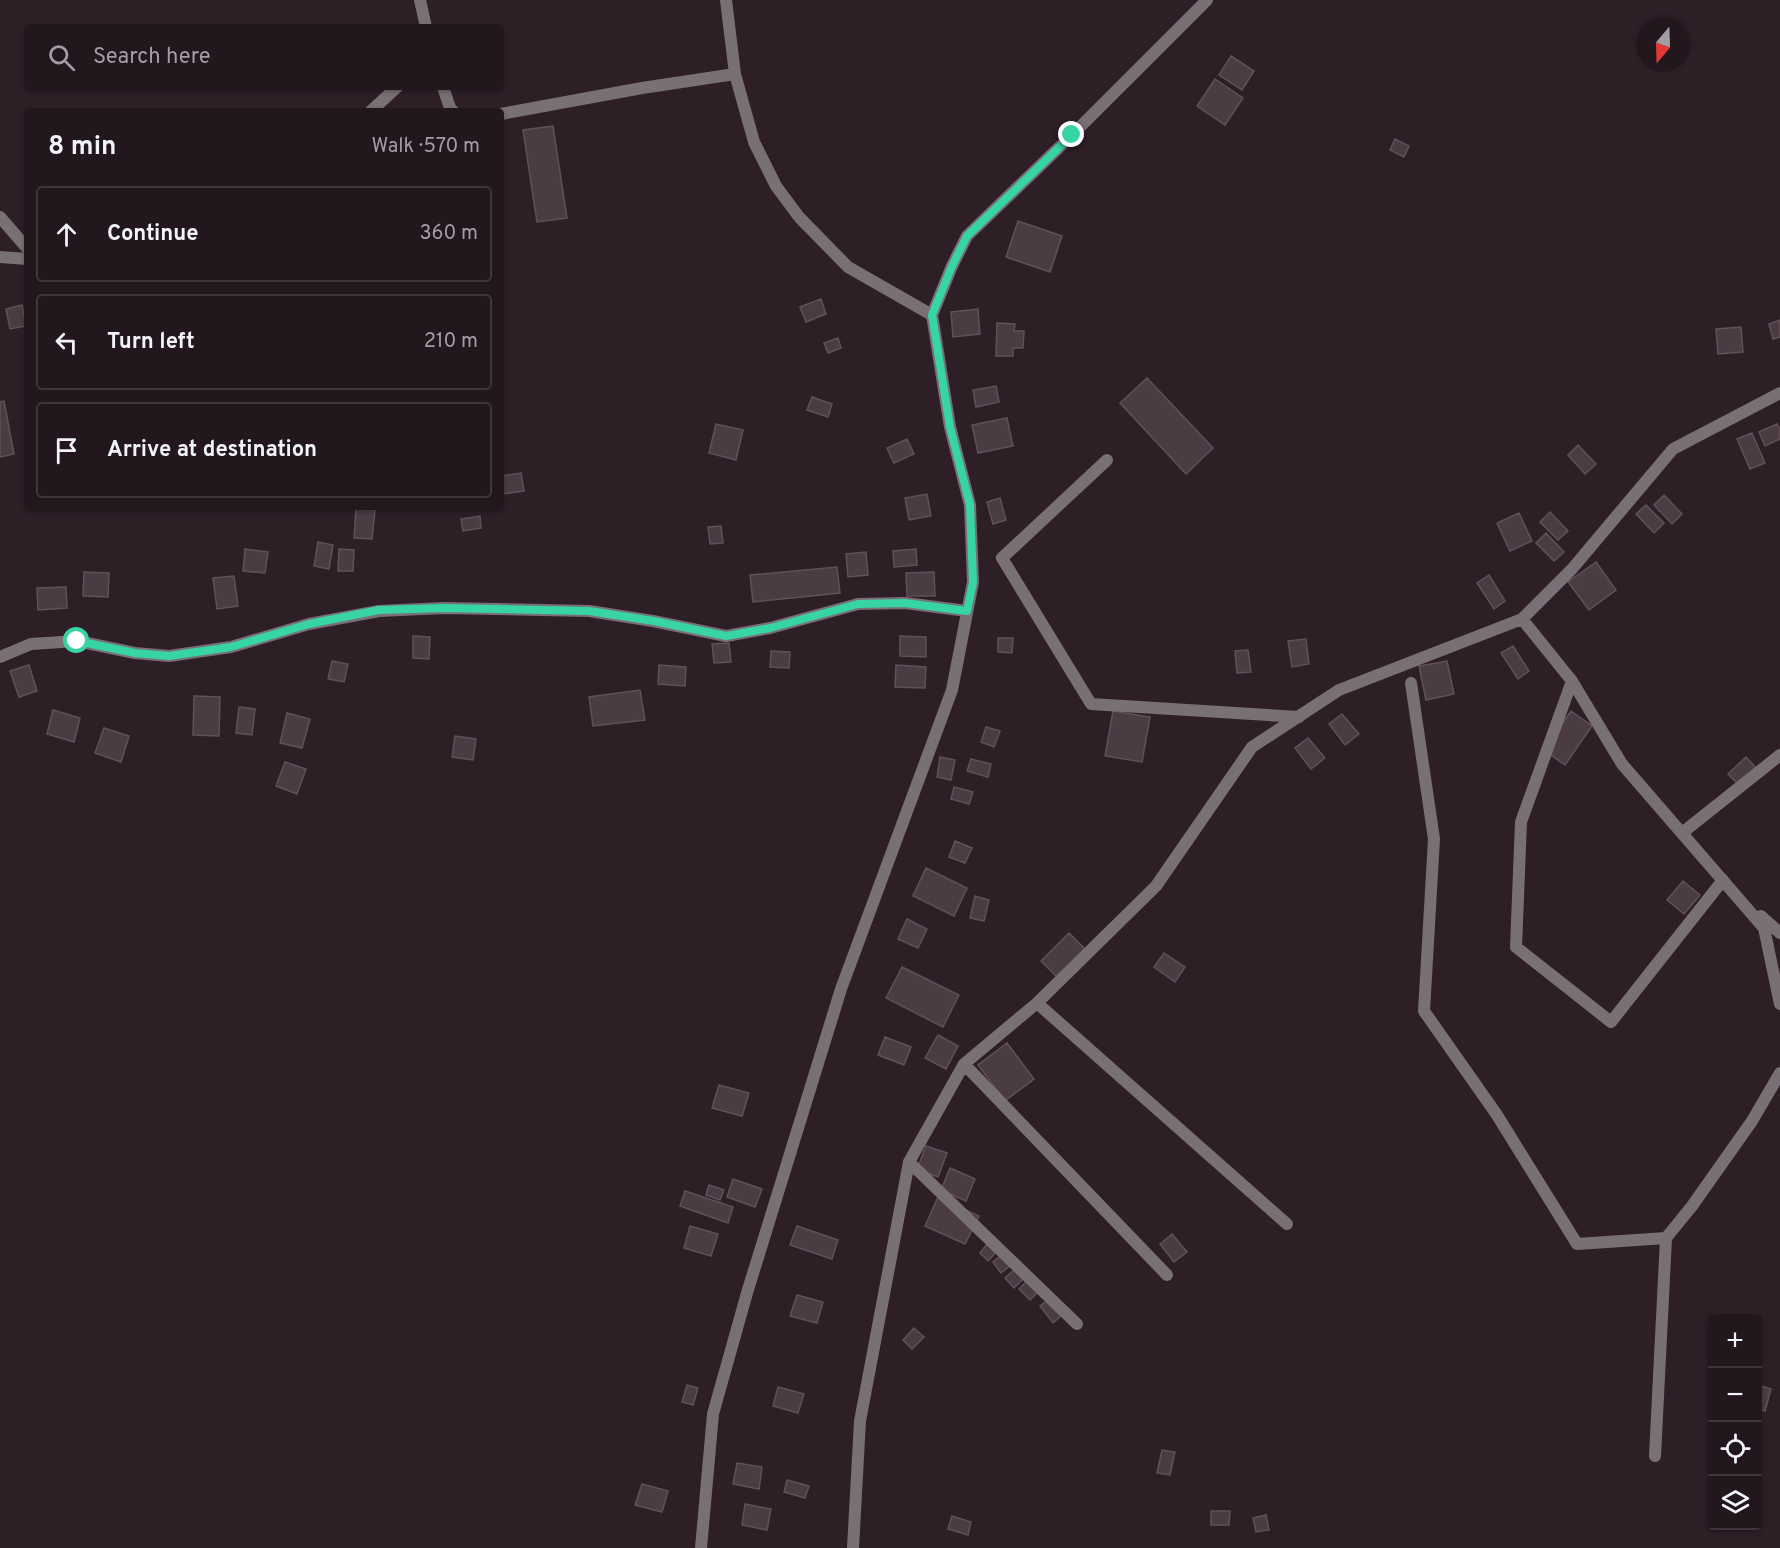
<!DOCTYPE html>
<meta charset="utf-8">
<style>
:root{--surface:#22171d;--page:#2e242a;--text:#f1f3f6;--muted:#a29fa4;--line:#3f363b}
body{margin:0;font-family:Overpass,sans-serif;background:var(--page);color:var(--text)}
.controls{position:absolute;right:18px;bottom:18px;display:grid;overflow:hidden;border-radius:6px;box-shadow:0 2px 4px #0004}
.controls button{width:54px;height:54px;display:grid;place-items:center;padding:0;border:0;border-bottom:2px solid var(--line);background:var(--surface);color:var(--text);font:30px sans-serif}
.compass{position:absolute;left:1636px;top:18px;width:54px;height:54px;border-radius:50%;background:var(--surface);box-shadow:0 2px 4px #0004;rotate:199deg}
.stop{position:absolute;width:18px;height:18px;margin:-14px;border:4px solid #37d4a6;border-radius:50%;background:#fff}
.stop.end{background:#37d4a6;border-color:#fff;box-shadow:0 2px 6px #0008}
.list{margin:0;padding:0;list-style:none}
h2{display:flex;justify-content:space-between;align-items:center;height:78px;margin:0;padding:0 24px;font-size:26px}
h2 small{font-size:20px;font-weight:400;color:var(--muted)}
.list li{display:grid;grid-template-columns:39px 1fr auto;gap:18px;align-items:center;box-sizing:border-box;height:96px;margin:0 12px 12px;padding:0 12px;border:2px solid var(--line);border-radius:6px}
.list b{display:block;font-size:22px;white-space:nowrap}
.list em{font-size:20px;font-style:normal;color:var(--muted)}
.icon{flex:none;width:33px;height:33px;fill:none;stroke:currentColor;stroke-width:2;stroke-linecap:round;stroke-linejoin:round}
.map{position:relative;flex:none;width:1780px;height:1548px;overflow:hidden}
.search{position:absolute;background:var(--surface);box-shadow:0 2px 4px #0004;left:24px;top:24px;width:480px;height:66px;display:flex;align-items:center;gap:15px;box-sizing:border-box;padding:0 21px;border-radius:6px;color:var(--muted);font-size:22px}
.panel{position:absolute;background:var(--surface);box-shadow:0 2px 4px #0004;left:24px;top:108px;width:480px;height:402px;border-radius:6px}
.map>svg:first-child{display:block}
.building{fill:#4b3b43;stroke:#625058;stroke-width:1.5}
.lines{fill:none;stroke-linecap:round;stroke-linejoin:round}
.street{stroke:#787074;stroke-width:12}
.route{stroke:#37d4a6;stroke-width:8}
</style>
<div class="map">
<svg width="1780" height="1548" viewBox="0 0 1780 1548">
<rect width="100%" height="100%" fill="#2e1f27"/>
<path class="building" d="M1231,56L1254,71L1242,90L1219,75Z
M1215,79L1243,98L1225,125L1197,106Z
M553,126L567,218L537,222L523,130Z
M1395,139L1409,146L1404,157L1390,150Z
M1018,221L1062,236L1050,272L1006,257Z
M821,299L826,314L806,322L800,307Z
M22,305L26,326L10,329L6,309Z
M978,309L980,334L953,337L951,312Z
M1780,320V337L1773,339L1769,324Z
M997,323L1015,324L1014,331H1024L1023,348H1013V356H996Z
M1741,327L1743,352L1718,354L1716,329Z
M838,338L841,348L828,353L824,343Z
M1147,378L1213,448L1186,474L1120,403Z
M996,386L999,402L976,407L973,390Z
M812,397L832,404L828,417L807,410Z
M4,401L14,454L0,457V402Z
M1007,418L1013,446L978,453L972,425Z
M716,424L743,430L736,460L709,453Z
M1777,424L1780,430V439L1765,446L1759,432Z
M1752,433L1765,463L1750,469L1737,439Z
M907,439L914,454L894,463L887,448Z
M1578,445L1596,464L1585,474L1568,455Z
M521,473L524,491L502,494L501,476Z
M927,494L931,516L909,520L905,498Z
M1664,495L1682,514L1672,524L1654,505Z
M1000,498L1006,520L993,524L987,502Z
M1646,505L1664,523L1654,533L1636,514Z
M356,508L375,510L372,539L354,538Z
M1550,512L1568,531L1558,540L1540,522Z
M1519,513L1532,541L1510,551L1497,523Z
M480,516L481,528L463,531L461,519Z
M721,526L723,543L710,544L708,527Z
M1546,533L1564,552L1554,561L1536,543Z
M318,542L333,545L329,569L314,566Z
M245,549L268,552L265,573L243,571Z
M339,549L354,550L353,571H338Z
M916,549L917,565L894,567L893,551Z
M866,552L868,575L848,577L846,554Z
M1596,562L1616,590L1589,610L1568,582Z
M837,567L840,593L753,602L750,575Z
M84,572L109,573L108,597L83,596Z
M934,572L935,596H907L906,573Z
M1489,575L1505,601L1494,609L1477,583Z
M234,576L238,606L217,609L213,578Z
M66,587L67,608L38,610L37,588Z
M413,636L430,637L429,659L413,658Z
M900,636L926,637V657L900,656Z
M998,638H1013L1012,653L998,652Z
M1306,639L1309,664L1292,667L1288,641Z
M729,643L731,662L714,663L712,644Z
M1513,646L1529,671L1518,679L1501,653Z
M1248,650L1251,672L1237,673L1235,651Z
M771,651L790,652L789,668L770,667Z
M332,661L348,664L344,682L328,679Z
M1447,661L1454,694L1426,700L1419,666Z
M29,665L37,691L19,697L10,671Z
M659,665L686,667L685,686L658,684Z
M896,665L926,667L925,688L895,687Z
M640,690L645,720L593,726L589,697Z
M194,696L220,697L219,736L193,735Z
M239,707L255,709L252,735L236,733Z
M53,710L80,718L74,742L47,734Z
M1113,711L1150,717L1142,762L1105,756Z
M1571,711L1592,726L1565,765L1544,750Z
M287,713L310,719L302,748L280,743Z
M1342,714L1359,734L1345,745L1329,724Z
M986,727L1000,731L994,747L981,742Z
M104,728L129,736L121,762L95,753Z
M455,736L476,739L473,760L452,757Z
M1308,738L1325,758L1311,769L1295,748Z
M940,757L955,760L951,780L937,777Z
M1746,757L1761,773L1744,790L1728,774Z
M971,759L991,764L988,777L967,771Z
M285,762L306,769L297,794L276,786Z
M954,787L973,792L969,804L951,799Z
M955,841L972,848L965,863L949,857Z
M926,868L967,888L954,916L913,896Z
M1683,881L1700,895L1684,914L1667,900Z
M975,896L989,900L984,921L970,918Z
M907,919L927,929L918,948L898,939Z
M1069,933L1085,949L1057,977L1041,961Z
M1164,953L1185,967L1175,982L1154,967Z
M902,967L959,995L943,1027L886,998Z
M938,1035L958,1046L946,1069L925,1058Z
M885,1037L911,1047L904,1065L878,1055Z
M1007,1043L1034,1079L1005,1101L978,1065Z
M719,1085L749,1093L742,1116L712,1108Z
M926,1146L947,1153L938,1177L917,1169Z
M950,1168L975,1179L966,1201L941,1190Z
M733,1179L762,1189L755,1207L727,1197Z
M709,1185L724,1190L720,1200L706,1195Z
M685,1191L733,1207L728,1223L680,1206Z
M938,1197L979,1216L965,1244L925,1226Z
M690,1226L718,1234L711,1256L684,1248Z
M797,1226L838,1240L832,1259L790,1245Z
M1172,1234L1187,1252L1174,1262L1160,1244Z
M988,1243L997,1251L988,1261L980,1253Z
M1002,1255L1011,1265L1001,1273L993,1262Z
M1015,1269L1024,1278L1014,1288L1005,1278Z
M1028,1280L1039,1291L1030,1300L1019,1289Z
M797,1295L823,1302L817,1323L790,1316Z
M1048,1300L1061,1316L1053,1323L1040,1306Z
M914,1328L924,1337L912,1349L903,1340Z
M687,1385L698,1388L693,1405L682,1402Z
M1758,1385L1771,1389L1765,1411L1758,1409Z
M778,1387L804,1394L798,1413L773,1406Z
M1162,1450L1175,1452L1170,1475L1157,1473Z
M737,1463L762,1467L759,1489L733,1484Z
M787,1480L809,1486L805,1498L784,1492Z
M642,1484L668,1491L662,1512L635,1505Z
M745,1504L771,1509L767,1530L742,1525Z
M1211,1511H1230L1229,1525H1211Z
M1266,1515L1269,1530L1256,1532L1253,1518Z
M952,1516L971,1522L968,1535L948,1529Z"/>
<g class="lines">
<path class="street" d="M420,0L426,27
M726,0L735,74
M443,87L450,108L453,111
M371,111L397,87
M501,114L642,88L735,74L754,142L776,186L799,217L848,267L932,315
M0,217L27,248
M0,257L27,259
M1780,393L1673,449L1572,569L1522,619L1572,681L1622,764L1764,928L1780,1004
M1107,460L1002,558L1091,704L1299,717
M0,657L31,644L77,641L135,653L169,656L231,647L309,624L379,611L444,608L589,611L653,621L726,636L770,628L858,604L905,603L967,611
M1572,681L1521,822L1516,947L1611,1022L1723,880
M1411,683L1434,839L1424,1011L1497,1115L1577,1244L1666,1238L1655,1456
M1682,833L1780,755
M1761,916L1780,933
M1037,1003L1287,1224
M964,1064L1167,1275
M909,1162L1077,1324
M1666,1238L1692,1206L1752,1121L1780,1073
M701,1548L713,1414L747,1293L841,989L952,690L973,582L970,505L950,427L932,315L952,266L967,236L1072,135L1207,0
M853,1548L860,1421L909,1162L964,1064L1037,1003L1156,886L1252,747L1339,690L1522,619"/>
</g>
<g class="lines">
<path class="route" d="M77,641L135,653L169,656L231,647L309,624L379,610L444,608L589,611L654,621L726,636L770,628L858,604L905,603L967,611L973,582L970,505L950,427L932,315L952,266L967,236L1072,135"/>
</g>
</svg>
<div class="controls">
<button>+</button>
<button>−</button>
<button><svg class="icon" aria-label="locate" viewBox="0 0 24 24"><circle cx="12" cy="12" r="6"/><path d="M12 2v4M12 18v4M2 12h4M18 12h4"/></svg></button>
<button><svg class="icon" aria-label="layers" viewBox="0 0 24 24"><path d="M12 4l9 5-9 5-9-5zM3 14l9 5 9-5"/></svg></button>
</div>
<svg class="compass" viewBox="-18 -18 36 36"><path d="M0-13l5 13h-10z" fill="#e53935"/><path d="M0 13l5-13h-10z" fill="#a29fa4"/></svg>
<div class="stop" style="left:77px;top:641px"></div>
<div class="stop end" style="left:1072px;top:135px"></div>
<div class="search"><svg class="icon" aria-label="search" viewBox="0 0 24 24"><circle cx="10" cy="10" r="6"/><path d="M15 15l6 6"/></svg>Search here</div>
<section class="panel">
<h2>8 min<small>Walk · 570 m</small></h2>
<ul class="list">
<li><svg class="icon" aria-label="ahead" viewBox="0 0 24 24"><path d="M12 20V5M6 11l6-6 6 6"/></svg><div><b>Continue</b></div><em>360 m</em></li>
<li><svg class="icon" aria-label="left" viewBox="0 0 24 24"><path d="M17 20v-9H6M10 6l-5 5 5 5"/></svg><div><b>Turn left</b></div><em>210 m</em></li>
<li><svg class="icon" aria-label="arrive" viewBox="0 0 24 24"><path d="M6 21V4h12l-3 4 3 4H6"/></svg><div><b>Arrive at destination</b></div></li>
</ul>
</section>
</div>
